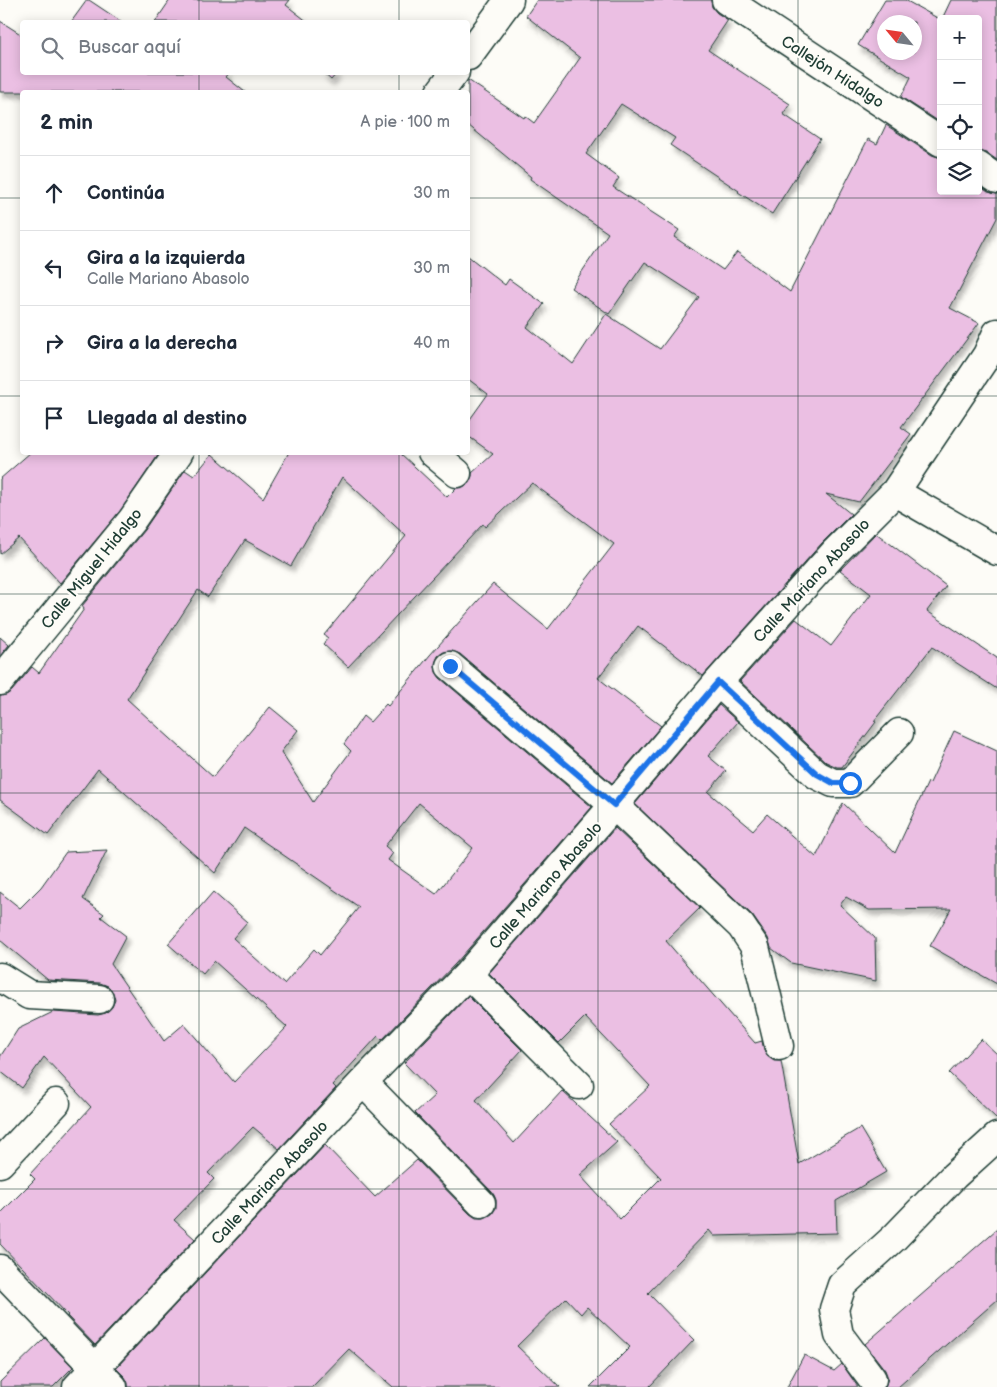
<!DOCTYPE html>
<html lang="es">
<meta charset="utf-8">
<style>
:root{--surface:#fff;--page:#f6f6f7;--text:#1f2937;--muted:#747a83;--line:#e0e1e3}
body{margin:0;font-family:"Balsamiq Sans",sans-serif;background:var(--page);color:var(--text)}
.controls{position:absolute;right:15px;top:15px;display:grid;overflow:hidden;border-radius:5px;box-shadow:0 2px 12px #0003}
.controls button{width:45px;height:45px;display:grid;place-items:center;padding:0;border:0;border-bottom:1px solid var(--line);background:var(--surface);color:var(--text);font:25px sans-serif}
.compass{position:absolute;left:877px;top:15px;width:45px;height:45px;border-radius:50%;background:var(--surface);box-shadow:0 2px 12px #0003;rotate:299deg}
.stop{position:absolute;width:15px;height:15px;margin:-11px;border:4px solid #1a73e8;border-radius:50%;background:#fff}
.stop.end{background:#1a73e8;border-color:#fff;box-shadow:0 1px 5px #0008}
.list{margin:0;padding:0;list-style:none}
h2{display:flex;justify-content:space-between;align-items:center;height:65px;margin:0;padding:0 20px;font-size:21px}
h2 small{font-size:16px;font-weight:400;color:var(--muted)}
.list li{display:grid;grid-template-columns:32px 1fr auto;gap:15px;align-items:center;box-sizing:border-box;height:75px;padding:0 20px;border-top:1px solid var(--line)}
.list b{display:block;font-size:19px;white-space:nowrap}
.list p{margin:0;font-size:16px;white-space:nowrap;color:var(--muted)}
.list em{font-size:16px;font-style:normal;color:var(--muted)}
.icon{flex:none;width:28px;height:28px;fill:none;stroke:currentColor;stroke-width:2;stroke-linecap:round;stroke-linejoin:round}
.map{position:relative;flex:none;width:997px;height:1387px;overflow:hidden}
.search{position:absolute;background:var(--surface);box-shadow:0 2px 12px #0003;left:20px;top:20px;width:450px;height:55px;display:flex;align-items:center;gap:12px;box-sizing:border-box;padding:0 18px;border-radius:5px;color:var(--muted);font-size:19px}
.panel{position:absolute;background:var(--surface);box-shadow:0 2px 12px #0003;left:20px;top:90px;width:450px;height:365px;border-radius:5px}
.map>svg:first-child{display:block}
.building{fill:#ebbfe3;stroke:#1f3d34;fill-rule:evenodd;filter:url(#shadow)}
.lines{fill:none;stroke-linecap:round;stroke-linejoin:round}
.street-casing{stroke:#1f3d34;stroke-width:31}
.secondary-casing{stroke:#1f3d34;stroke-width:31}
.street{stroke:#fdfcf7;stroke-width:28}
.secondary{stroke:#fdfcf7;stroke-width:28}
.route{stroke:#1a73e8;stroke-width:6}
.grid{fill:none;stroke:#1f3d34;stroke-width:1;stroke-opacity:0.55}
.labels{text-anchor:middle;stroke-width:4.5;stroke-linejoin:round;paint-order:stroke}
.street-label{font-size:16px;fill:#1f3d34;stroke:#fdfcf7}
</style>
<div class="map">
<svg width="997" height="1387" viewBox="0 0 997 1387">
<defs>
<filter id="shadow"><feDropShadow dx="3" dy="5.5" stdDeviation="2.5" flood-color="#0004"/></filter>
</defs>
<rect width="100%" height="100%" fill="#fdfcf7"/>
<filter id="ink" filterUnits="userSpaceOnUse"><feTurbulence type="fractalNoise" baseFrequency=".02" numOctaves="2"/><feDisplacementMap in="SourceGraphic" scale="10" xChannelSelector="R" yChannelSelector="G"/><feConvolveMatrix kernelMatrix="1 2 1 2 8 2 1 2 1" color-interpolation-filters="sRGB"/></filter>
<g filter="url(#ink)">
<path class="building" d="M87,0H89L122,22H71Z
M170,0H290L286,5L308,22H155Z
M537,0H711L712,7L717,13L728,20L708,50L790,104L783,114L820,139L772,214L738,192L739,191L670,145L675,138L621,104L586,154L619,178L613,187L679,230L674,237L723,270L737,252L790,292L868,139L877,144L886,125L932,155L941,158V191H978V185L988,192L997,194V218L950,308L979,323L901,427L911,434L859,502L826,494L851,514L822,543L703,676L638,626L598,678L661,726L612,783L460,654L452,651L444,652L438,656L435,664L436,672L440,678L592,807L456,963L382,1040L378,1036L333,1085L336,1088L279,1149L253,1127L208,1173L214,1179L174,1220L195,1239L95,1345L67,1316L68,1315L66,1313L0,1244V1214L35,1179L30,1174L91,1107L44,1057L22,1088L0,1071V1057L18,1029L53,1012L98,1015L106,1013L112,1007L115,1000L113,992L108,986L100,983L48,980L0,940V892L20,908L41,887L66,852L107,850L83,899L104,914L101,917L126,936L111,964L164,1041L184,1024L234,1082L287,1027L214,961L203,974L168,944L213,892L247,922L233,938L284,984L314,949L320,955L359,907L244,828L215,873L98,769L48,835L0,800V696L6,695L12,691L32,667L39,673L84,609L82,606L144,530L185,470L194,476L212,454L263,498L289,452H399L447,497L456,488L463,487L469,483L472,476V473L493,454L468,436V422L488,394L468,379V256L505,285L509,279L544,304L527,327L573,364L606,314L660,349L699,297L645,262L609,314L571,288L608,233L530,179L531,177L468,125V80L524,118L525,116L534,123L580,58L526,16ZM342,477L406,536L324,635L328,638L323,644L348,667L483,524L485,527L532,483L614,544L548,629L493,584L430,655L388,706L386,704L370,722L363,716L344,744L351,751L313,802L281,752L298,730L270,707L213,777L127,699L198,590L208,597L245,540L291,566ZM419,803L473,848L436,894L388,860L393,853L385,846Z
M885,0H905L941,20V123L901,97L911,77L858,45ZM884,22H914V52H884Z
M951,0H997V160L987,153L978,151V19H942Z
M0,21L22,35V72H230L226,77L245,92H0Z
M322,72H338L331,80Z
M31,452H157L159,454L120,511L60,583L19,538L0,554V479Z
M876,533L946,586L927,611L997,658V689L932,647L874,721L876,722L842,767H837L826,762L740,681L796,619L831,646L871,594L840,570Z
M0,637L9,645L0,656Z
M719,705L738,722L708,756L726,771L708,792L753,830L767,814L816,857L843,803L895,853L928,782L930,783L954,731L997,751V984L930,946L951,909L869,910L846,897L840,905L875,938L876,981L791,963L771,948L768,938L752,915L635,804Z
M615,828L700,908L666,941L755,1043L762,1041L764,1050L767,1056L774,1061H781L799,1164L860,1128L886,1172L836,1201L837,1233L714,1236L709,1230L648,1293L694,1340L649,1387H590L630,1347L587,1307L581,1314L566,1298L517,1346L560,1387H393L349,1349L312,1387H128V1383L125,1377L116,1368L325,1145L375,1197L417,1160L470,1214L476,1218H484L492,1214L496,1208V1200L492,1192L415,1113L435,1095L404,1063L468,996L522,1050L476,1100L514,1143L562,1091L617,1142L580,1175L620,1219L661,1178L609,1124L650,1086L585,1017L559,1043L489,973Z
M981,1039L997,1054V1119L949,1073Z
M997,1229V1300L898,1387H885L888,1378L885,1370L865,1344Z
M45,1338L73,1367L53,1387H0V1382Z
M804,1355L834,1371L842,1364L858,1387H787Z"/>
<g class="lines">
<g class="street-casing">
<path id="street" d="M726,0L941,142
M978,166L997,179
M432,452L457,473
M895,492L997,551
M450,666L614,805L741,926L755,947L779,1046
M718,682L817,775L833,783H850L899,733
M468,974L579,1085
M0,977L29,995L99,999
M363,1082L481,1203
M0,1163L56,1103
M0,1269L113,1387
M872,1379L839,1335L834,1309L842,1285L894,1238L954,1176L997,1137
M77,1387L363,1082L468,974L614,805L718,682L834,553L895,492L987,355L997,333"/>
</g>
<g class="secondary-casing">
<path id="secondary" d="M468,56L509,0
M440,92L455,72
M0,681L132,520L179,452"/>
</g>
<use href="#street" class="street"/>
<use href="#secondary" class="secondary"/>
</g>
</g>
<g class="lines" filter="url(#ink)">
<path class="route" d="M450,666L614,805L718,682L817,774L833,783H850"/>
</g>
<path class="grid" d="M199,0V22M399,0V22M598,0V1387M798,0V1387M199,72V92M399,72V92M0,198H22M468,198H997M0,396H22M468,396H997M199,452V1387M399,452V1387M0,594H997M0,793H997M0,991H997M0,1189H997"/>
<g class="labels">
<g class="street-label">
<text transform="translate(833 71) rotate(33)" y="6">Callejón Hidalgo</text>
<text transform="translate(91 568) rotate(-51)" y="6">Calle Miguel Hidalgo</text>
<text transform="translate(811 580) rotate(-47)" y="6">Calle Mariano Abasolo</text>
<text transform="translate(545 885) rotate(-49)" y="6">Calle Mariano Abasolo</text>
<text transform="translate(269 1182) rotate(-47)" y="6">Calle Mariano Abasolo</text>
</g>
</g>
</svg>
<div class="controls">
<button>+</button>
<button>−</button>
<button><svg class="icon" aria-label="locate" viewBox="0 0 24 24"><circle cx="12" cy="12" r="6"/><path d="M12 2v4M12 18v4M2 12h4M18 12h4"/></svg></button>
<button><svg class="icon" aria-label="layers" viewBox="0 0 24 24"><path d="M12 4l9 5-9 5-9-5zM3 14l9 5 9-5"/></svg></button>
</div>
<svg class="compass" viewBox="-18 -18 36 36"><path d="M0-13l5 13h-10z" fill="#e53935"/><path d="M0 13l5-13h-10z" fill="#747a83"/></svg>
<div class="stop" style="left:850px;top:783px"></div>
<div class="stop end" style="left:450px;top:666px"></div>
<div class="search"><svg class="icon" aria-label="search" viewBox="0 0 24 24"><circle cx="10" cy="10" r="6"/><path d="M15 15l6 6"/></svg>Buscar aquí</div>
<section class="panel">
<h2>2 min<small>A pie · 100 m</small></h2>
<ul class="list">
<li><svg class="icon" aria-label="ahead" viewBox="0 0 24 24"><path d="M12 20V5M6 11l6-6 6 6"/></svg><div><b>Continúa</b></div><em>30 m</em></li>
<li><svg class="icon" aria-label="left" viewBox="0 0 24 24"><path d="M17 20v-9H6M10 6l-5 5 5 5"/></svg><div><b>Gira a la izquierda</b><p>Calle Mariano Abasolo</p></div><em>30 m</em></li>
<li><svg class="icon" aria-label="right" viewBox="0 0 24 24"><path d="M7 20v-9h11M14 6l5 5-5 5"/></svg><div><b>Gira a la derecha</b></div><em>40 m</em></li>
<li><svg class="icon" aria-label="arrive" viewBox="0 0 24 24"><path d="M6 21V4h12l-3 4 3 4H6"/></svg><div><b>Llegada al destino</b></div></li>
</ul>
</section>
</div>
